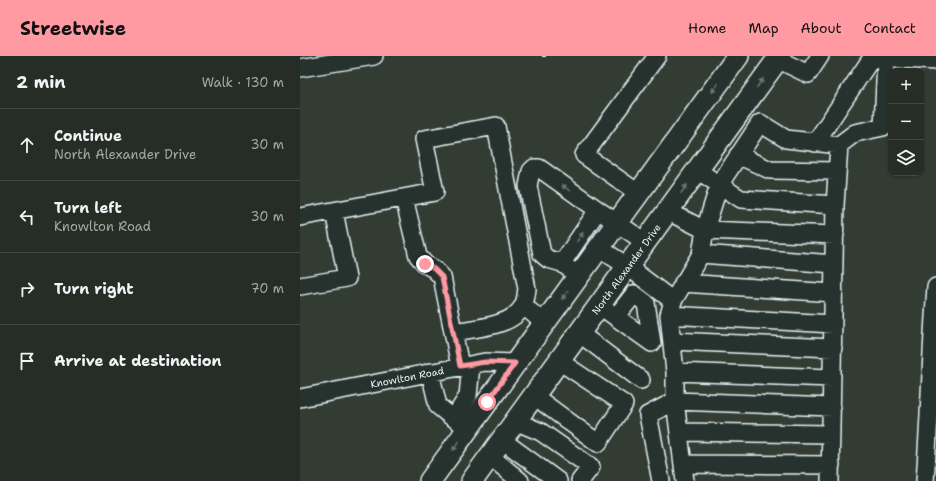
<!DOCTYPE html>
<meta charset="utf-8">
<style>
:root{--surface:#262d26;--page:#323932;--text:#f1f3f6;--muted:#a4a8a7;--line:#424943;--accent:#ff9aa2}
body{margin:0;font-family:"Shantell Sans",sans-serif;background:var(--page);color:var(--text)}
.controls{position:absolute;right:12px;top:12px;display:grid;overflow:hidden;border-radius:8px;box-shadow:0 1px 3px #0004}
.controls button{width:36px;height:36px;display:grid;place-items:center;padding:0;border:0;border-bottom:1px solid var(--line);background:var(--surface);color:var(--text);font:20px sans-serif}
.stop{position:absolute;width:12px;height:12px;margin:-9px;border:3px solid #ff9aa2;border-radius:50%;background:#fff}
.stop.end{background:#ff9aa2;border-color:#fff;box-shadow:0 1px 4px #0008}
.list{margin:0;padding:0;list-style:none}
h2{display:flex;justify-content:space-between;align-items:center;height:52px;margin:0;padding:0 16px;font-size:17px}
h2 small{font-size:13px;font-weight:400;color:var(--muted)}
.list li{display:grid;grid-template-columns:26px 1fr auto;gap:12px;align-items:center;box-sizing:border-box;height:72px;padding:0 16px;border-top:1px solid var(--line)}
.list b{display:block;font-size:15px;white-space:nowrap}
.list p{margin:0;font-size:13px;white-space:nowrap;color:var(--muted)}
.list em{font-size:13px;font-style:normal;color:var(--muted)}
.icon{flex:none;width:22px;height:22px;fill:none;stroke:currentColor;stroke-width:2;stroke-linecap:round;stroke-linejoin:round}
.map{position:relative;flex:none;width:636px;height:425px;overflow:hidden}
header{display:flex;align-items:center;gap:24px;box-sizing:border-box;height:56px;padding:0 20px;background:var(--accent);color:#111}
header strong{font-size:19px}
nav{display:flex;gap:22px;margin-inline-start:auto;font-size:14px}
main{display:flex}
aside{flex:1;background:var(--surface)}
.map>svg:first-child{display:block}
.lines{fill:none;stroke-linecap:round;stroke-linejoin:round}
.minor-casing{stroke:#e8f1f8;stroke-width:20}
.major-casing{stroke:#e8f1f8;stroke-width:24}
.path{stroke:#e8f1f8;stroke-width:2;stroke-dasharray:4 3;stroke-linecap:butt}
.minor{stroke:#26332d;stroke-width:17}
.major{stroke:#26332d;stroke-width:21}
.oneway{fill:#6a7674}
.route{stroke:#ff9aa2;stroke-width:5}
.labels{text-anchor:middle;stroke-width:4;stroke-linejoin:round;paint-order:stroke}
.street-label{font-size:10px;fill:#e8f1f8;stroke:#26332d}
</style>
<header>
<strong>Streetwise</strong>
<nav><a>Home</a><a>Map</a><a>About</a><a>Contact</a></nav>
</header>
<main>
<aside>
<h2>2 min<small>Walk · 130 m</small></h2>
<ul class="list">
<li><svg class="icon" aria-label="ahead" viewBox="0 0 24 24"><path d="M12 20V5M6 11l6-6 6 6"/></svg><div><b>Continue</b><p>North Alexander Drive</p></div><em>30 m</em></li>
<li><svg class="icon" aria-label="left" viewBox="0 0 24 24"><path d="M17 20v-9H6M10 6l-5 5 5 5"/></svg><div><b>Turn left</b><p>Knowlton Road</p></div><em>30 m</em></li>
<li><svg class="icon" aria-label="right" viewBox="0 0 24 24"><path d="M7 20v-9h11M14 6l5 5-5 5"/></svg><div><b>Turn right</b></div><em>70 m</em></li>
<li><svg class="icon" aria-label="arrive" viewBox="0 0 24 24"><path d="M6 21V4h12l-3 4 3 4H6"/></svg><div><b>Arrive at destination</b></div></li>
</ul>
</aside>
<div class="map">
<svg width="636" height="425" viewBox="0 0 636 425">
<rect width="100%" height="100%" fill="#323c33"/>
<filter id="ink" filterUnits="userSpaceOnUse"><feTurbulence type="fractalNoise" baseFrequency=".025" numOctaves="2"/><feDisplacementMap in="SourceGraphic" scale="8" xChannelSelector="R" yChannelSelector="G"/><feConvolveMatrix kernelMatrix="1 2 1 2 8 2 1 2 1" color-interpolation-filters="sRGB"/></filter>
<g filter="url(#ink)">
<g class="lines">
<g class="minor-casing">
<path id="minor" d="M477,3L508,18L520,0
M0,12L74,0
M515,87L573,0
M438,99L470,114L537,115
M397,114L441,143L535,149
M338,137L284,99L357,0
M104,142L118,200L125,208L134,213L142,221L160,310
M367,155L405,174L535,179
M0,161L135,136L124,83L196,70L227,233C226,238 226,243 224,248C214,271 175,272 153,276
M299,192L327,210L373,245L369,259L375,316V345L348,359L361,425
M401,198L534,208
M262,207L298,154
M278,220L262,207L248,203L242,198L228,130L231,115L234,112H239L298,154L345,186
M383,227L534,237
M0,230L47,222L34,155
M373,245L401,198L405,174L419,129L460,67L486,83L539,89L555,77L583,71L586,2L636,5
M299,249L352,287L346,247L334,238L316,261
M224,250L244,267
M369,259L533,268
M279,277L341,324
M372,285L533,292
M130,316L138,350L149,359L169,372
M375,316L532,322
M234,340L298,387L324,348L259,305
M0,342L185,306L215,307
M154,362L168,340L171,309
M215,365L241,376L291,411L280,425
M379,376L531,378
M202,384L258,425
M190,400L220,425
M383,408L531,409
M385,425L375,345L532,351
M530,425L535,149L539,89
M625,425C630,360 631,296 636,231"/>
</g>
<g class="major-casing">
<path id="major" d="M130,425L438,0
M172,425L480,0"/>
</g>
<path class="path" d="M242,0H246"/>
<use href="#minor" class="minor"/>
<use href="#major" class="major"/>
</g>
<defs><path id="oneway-solid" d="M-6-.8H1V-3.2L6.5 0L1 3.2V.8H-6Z"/></defs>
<g class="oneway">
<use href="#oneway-solid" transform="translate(460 27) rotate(-54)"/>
<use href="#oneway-solid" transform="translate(415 32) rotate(126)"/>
<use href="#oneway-solid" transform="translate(266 132) rotate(-144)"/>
<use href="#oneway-solid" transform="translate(384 133) rotate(-54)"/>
<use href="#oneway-solid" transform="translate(280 181) rotate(-56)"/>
<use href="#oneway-solid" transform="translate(265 239) rotate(126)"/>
<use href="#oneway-solid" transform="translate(156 390) rotate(126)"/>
</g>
</g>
<g class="lines" filter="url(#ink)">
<path class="route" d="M125,208L134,213L142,221L160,310L185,306L215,307L187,346"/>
</g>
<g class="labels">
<g class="street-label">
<text transform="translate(326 213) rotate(-54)" y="4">North Alexander Drive</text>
<text transform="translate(107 321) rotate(-11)" y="4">Knowlton Road</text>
</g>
</g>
</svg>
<div class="controls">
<button>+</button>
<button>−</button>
<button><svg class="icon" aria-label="layers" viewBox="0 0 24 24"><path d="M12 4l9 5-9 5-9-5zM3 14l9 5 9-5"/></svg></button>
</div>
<div class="stop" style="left:187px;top:346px"></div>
<div class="stop end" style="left:125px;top:208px"></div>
</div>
</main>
